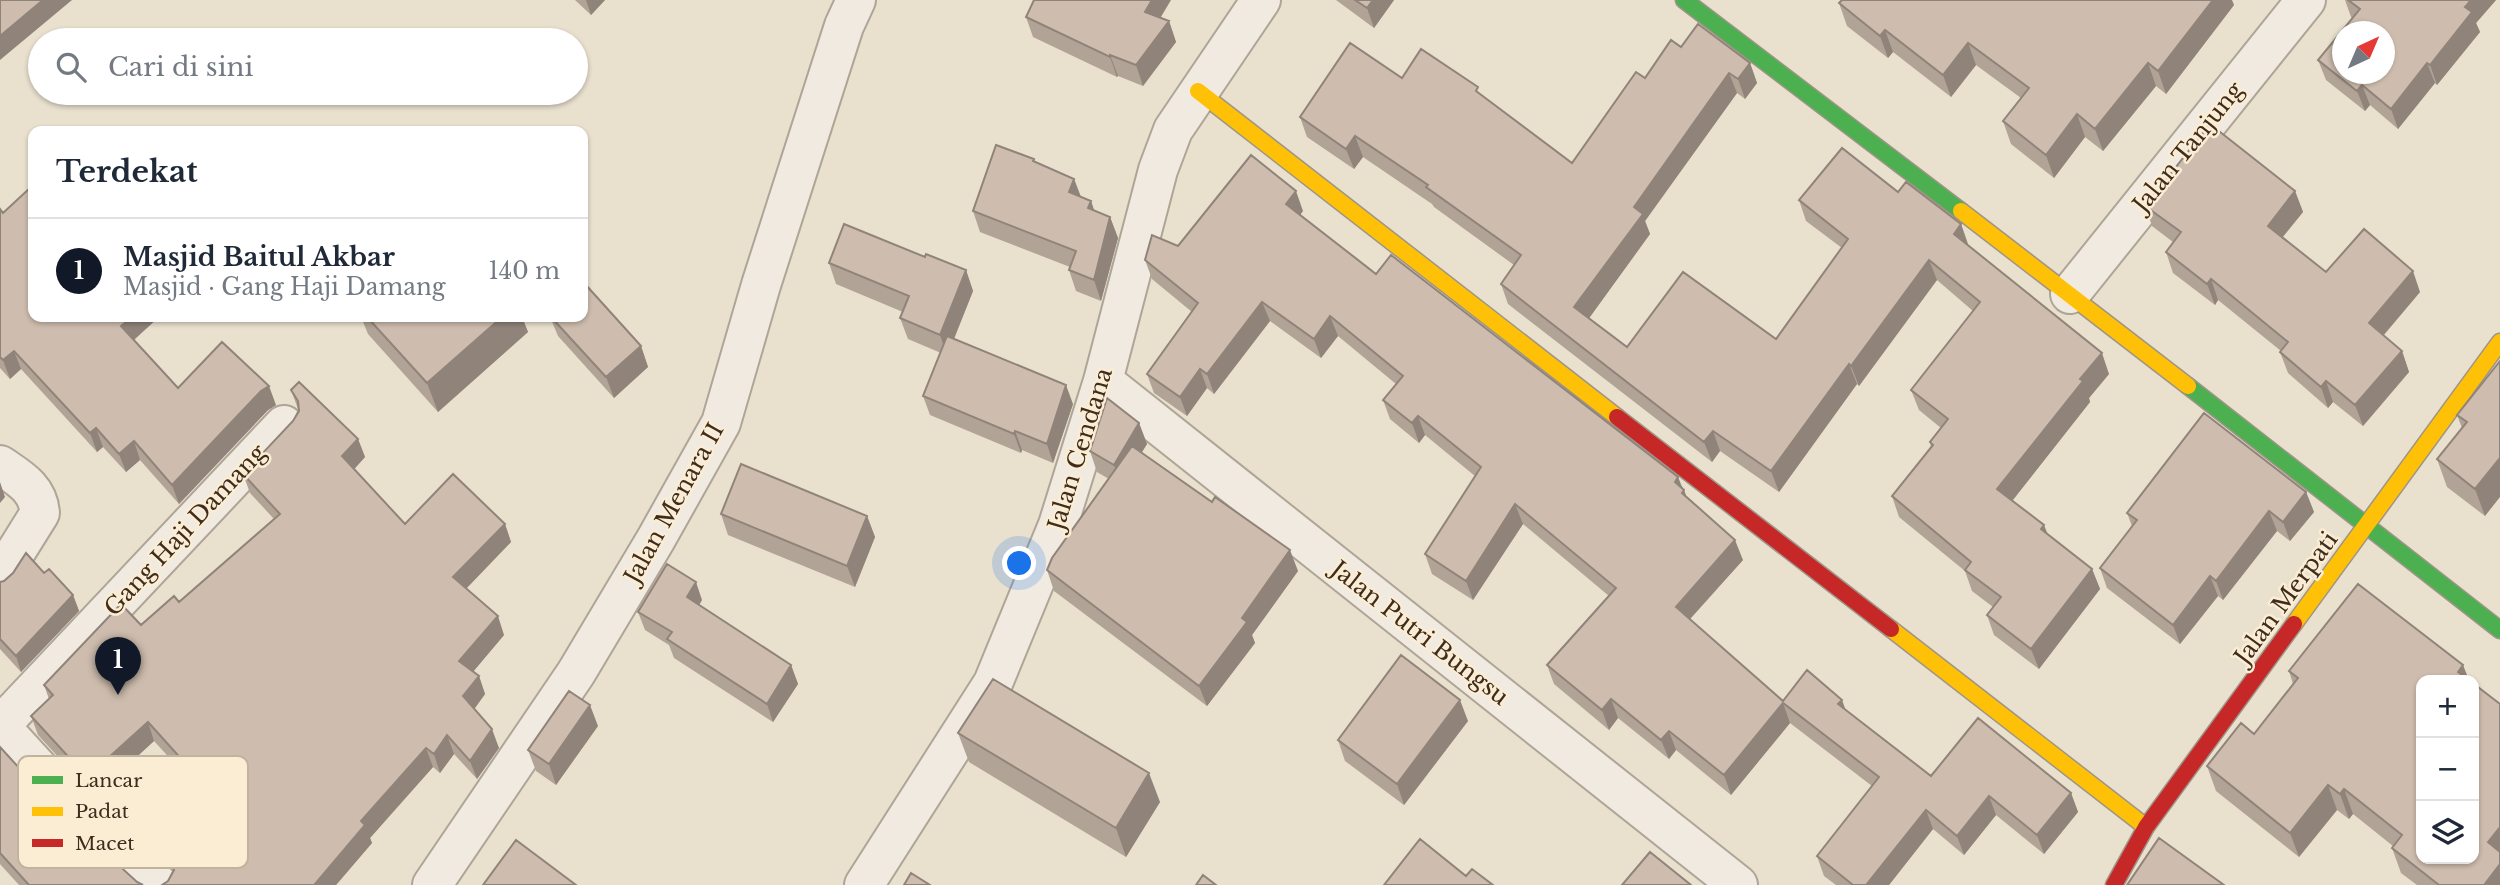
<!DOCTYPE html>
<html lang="id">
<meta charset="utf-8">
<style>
:root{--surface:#fff;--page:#f6f6f7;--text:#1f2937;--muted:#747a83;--line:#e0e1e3;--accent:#111827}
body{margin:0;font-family:"Libre Baskerville",serif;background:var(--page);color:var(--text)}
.controls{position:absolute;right:21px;bottom:21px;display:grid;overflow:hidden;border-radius:14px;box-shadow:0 2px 5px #0004}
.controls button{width:63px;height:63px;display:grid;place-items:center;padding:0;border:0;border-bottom:2px solid var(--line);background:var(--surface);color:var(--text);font:35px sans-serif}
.compass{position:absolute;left:2332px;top:21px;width:63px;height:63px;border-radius:50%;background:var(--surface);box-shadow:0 2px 5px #0004;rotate:44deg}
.you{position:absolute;left:1020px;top:564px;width:24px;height:24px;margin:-18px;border:5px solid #fff;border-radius:50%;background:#1a73e8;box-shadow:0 0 0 10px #1a73e833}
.badge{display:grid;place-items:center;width:46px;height:46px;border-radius:50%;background:var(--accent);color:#fff;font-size:23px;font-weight:700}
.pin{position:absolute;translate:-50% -58px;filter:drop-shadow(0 2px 4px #0008)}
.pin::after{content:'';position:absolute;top:37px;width:24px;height:21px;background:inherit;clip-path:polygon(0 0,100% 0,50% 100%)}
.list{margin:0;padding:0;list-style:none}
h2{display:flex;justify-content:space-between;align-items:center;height:91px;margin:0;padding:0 28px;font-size:30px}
h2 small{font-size:23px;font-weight:400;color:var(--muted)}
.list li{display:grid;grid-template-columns:46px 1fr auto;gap:21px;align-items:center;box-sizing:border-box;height:105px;padding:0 28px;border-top:2px solid var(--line)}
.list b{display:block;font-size:26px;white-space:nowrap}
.list p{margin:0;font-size:23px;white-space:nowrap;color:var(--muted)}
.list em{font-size:23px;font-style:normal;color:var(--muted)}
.icon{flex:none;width:38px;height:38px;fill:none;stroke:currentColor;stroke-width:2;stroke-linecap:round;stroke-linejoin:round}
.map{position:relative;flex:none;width:2500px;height:885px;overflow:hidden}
.search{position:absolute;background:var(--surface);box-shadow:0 2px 5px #0004;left:28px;top:28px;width:560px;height:77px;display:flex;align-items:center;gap:18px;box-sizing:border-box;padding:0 24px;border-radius:38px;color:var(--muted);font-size:26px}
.panel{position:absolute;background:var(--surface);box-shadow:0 2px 5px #0004;left:28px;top:126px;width:560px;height:196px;border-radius:14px}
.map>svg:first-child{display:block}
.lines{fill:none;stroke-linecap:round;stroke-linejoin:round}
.street-casing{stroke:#aea597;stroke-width:42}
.fast-casing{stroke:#9e9487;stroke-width:19}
.slow-casing{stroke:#9e9487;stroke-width:19}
.jam-casing{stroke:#9e9487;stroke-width:19}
.street{stroke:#f0eae1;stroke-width:38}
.fast{stroke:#4caf50;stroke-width:16}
.slow{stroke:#ffc107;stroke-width:16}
.jam{stroke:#c62828;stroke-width:16}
.wall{fill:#b1a396}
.shaded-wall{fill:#90847a}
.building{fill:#cebdae;stroke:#90847a;stroke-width:2;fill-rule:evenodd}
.labels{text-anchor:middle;stroke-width:5;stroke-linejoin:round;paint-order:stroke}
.street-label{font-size:23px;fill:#3f2c1d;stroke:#faedd4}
.key{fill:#faedd4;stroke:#c2b39d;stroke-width:2}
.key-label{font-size:19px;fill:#3f2c1d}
</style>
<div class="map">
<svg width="2500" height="885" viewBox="0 0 2500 885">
<rect width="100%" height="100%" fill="#e9e0ce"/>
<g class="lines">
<g class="street-casing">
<path id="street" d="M2070,294L2306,0
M1103,381L1738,885
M0,465C19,478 38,488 40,513L0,577
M0,726L284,425
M0,726L76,809L159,885
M432,885L576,673L656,539L721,423L761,285L844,26L856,0
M864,885L993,683L1058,525L1103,381L1158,170L1173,130L1261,0"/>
</g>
<g class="fast-casing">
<path id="fast" d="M1684,0L1961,211
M2188,386L2500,630"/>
</g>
<g class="slow-casing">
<path id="slow" d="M1198,91L1617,417
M1961,211L2188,386
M2294,624L2500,342
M1891,629L2146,827"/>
</g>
<g class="jam-casing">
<path id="jam" d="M1617,417L1891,629
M2114,885L2146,827L2294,624"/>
</g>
<use href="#street" class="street"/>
<use href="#fast" class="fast"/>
<use href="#slow" class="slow"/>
<use href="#jam" class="jam"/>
</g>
<path class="wall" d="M575,0H605L591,15Z
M1336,0H1394L1374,28Z
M2345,0H2496L2476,23L2480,32L2437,85L2435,83L2398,129L2370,105L2365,111L2326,80L2318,60L2352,18L2351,17Z
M1839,3L2234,5L2166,94L2156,86L2103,151L2085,137L2054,178L2011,144L2003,121L2021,98L1976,65L1951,97L1893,52L1888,58L1847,26Z
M1026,17L1160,18L1169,21L1176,42L1143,86L1118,76L1117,77L1033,37Z
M1681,47L1750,63L1757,83L1745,99L1737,93L1645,221L1650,234L1589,318L1627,347L1776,339L1842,248L1806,221L1799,200L1898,192L1961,224L1968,245L2109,374L2089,398L2090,402L2012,501L2048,534L2092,569L2100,589L2039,669L1994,635L1987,615L1993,607L1972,591L1965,571L1899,517L1892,496L1931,447L1930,442L1941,428L1919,410L1911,390L1973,311L1937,280L1859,386L1857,384L1779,492L1720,451L1712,462L1508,304L1501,284L1514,265L1434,207L1432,204L1363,157L1354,169L1307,137L1300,117L1402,78L1481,96L1572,163L1645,78Z
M1034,159L1035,162L1074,179L1081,197L1091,201L1094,210L1110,217L1118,238L1101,301L1076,291L1069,270L1070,267L980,232L973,211Z
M2295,191L2303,212L2283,237L2326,272L2420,292L2383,336L2402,351L2409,372L2363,426L2333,402L2328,408L2288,373L2280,352L2281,351L2218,300L2215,305L2173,273L2166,252L2173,242L2152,226L2145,206Z
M0,209L33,317H159L134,340L178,388L276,405L268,410L179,504L140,460L126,472L103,447L97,452L21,369L10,379L0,368Z
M1303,211L1300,215L1376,274L1678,477L1687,498L1743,560L1689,619L1783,701L1846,710L1931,776L2071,793L2078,812L2044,854L1996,815L1964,855L1933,829L1889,885H1836L1824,876L1817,856L1872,786L1790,723L1731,795L1676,750L1669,759L1618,718L1609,730L1554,684L1547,665L1609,596L1523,524L1473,600L1432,574L1425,554L1475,476L1425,435L1419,443L1390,419L1383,400L1396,384L1338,336L1321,358L1270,321L1214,394L1207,388L1187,416L1154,393L1147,374L1192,312L1152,279L1145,260L1178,246Z
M925,257L966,270L973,291L954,339L1073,404L1053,463L1022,450L1021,453L930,415L923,396L941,353L908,339L900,318L903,312L836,284L829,263Z
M361,317H522L528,332L438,412L368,334Z
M550,317L641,346L648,367L614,398L558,336Z
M2500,361L2485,516L2447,487L2437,459L2462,428L2457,415Z
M291,390L358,439L365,457L354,469L405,524H505L511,542L466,589L504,635L473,672L479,676L485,694L474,709L499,748L477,779L454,754L440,773L433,767L370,838L372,843L336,885H162L168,881L173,869L145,843L138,824L188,778L154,741L94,796L38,735L31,716L49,699L44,685L179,602L274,519L250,493L243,474L293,421L298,409Z
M1139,423L1147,444L1141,453L1298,571L1252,635L1255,643L1207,706L1054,591L1047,570L1109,479L1097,472L1090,451Z
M2306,492L2314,512L2290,541L2277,531L2223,600L2218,596L2180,644L2107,588L2100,568L2132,526L2127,513Z
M721,514L867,516L875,537L855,587L728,535Z
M44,573L73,595L79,611L21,672L0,649V582Z
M2358,584L2500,885H2417L2401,873L2392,848L2393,846L2353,814L2349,819L2337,810L2299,857L2216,791L2207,766L2254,734L2293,684L2289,671Z
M702,600L699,605L791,665L798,684L773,722L674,658L669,645L645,630L638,612Z
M1468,721L1404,805L1345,761L1338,740Z
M598,726L556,785L536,771L528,750Z
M958,733L1160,802L1126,857L969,762Z
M0,747L53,805L137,882L143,885H19L0,864Z"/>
<path class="shaded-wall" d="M43,0H72L0,60V36Z
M586,0H605L591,15Z
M1152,0H1171L1152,32L1145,12Z
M1373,0H1394L1374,28L1367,8Z
M2213,0H2232L2234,5L2166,94L2158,71Z
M2471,0H2496L2476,23L2480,32L2437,85L2430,65L2465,7Z
M1169,21L1176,42L1143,86L1136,65Z
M1885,30L1893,52L1888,58L1880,36Z
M1968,43L1976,65L1951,97L1943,75Z
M1110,55L1118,76L1117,77L1110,57Z
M1750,63L1757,83L1745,99L1738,79Z
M2148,63L2156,86L2103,151L2095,129Z
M2427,63L2435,83L2398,129L2391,109Z
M1729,73L1737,93L1645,221L1650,234L1582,328L1574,307L1634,207Z
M2362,85L2370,105L2365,111L2357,91Z
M2077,114L2085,137L2054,178L2046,155Z
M1355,136L1363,157L1354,169L1346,149Z
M1074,179L1082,200L1069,192Z
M1296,191L1303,211L1293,224L1286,204Z
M2295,191L2303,212L2275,246L2268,226Z
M1091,201L1098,222L1088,208Z
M1110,217L1118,238L1101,301L1094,280Z
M1961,224L1968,244L1961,254L1954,234Z
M1929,260L1937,280L1859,386L1851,366Z
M966,270L973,291L947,356L940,335Z
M2413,271L2420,292L2376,344L2369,323Z
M2211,279L2218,300L2215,305L2207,284Z
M1262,302L1270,321L1214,394L1207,374Z
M1330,316L1338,336L1321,358L1314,339Z
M132,317H159L128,345L121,326Z
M502,317H522L528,332L438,412L427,383Z
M641,346L648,367L614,398L606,377Z
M14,351L21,369L10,379L3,360Z
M2402,351L2409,372L2363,426L2355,405Z
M2102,353L2109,374L2089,398L2090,402L2005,510L1997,489L2080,379Z
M1849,364L1857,384L1779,492L1771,471Z
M1200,369L1207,388L1187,416L1180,397Z
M2326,381L2333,402L2328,408L2321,387Z
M1066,385L1073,404L1053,463L1047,444Z
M269,386L276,405L268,410L179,504L172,485L261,391Z
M1418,416L1425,435L1419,443L1412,423Z
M1139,423L1147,444L1121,486L1114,465Z
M96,428L103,447L97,452L90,433Z
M1015,431L1022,450L1021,453L1014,434Z
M1713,431L1720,451L1712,462L1704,442Z
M358,439L365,457L349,475L342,456Z
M134,441L140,460L126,472L119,454Z
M2500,458V497L2485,516L2475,489Z
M1678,477L1683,491L1684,490L1691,509L1675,482Z
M0,482L5,497L0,503Z
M2306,492L2314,512L2290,541L2283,522Z
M1515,504L1523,524L1473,600L1466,581Z
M2269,511L2277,531L2223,600L2216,581Z
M867,516L875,537L855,587L847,566Z
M505,524L511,542L459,596L453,577Z
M2044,525L2052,545L2041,529Z
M1735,540L1743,560L1683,627L1676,607Z
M1290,550L1298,571L1252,635L1255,643L1207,706L1199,686L1242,618Z
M2092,569L2100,589L2039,669L2031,649Z
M2210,576L2218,596L2180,644L2173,625Z
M696,582L702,600L693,615L687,597Z
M73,595L79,611L21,672L16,656Z
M498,616L504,635L466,680L459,661Z
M791,665L798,684L773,722L767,704Z
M2463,665L2469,680L2458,672Z
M479,676L485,694L470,715L463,696Z
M1611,699L1618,718L1609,730L1602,710Z
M1460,700L1468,721L1404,805L1397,784Z
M1842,700L1849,719L1838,704Z
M1783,703L1790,723L1731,795L1724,775Z
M590,705L598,726L556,785L549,764Z
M148,722L154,741L94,796L87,777Z
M492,729L499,748L477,779L470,761Z
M1669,731L1676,750L1669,759L1661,740Z
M447,735L454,754L440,773L434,754Z
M426,748L433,767L370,838L372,843L336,885H315V884L361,821Z
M1149,773L1160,802L1126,857L1116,828Z
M2328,785L2337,810L2299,857L2290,833Z
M2344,789L2353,814L2349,819L2340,794Z
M2071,793L2078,812L2044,854L2037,835Z
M1989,796L1996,815L1964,855L1957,836Z
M1926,810L1933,829L1889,885H1866Z
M2500,827V864L2488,842Z
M2500,864V885H2484Z"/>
<path class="building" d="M0,0H43L0,36Z
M1034,0H1152L1145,12L1169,21L1136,65L1110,55V57L1026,17Z
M1355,0H1373L1367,8Z
M1842,0H2213L2158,71L2148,63L2095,129L2077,114L2046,155L2003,121L2029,88L1968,43L1943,75L1885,30L1880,36L1839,3Z
M2348,0H2471L2465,7L2472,12L2430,65L2427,63L2391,109L2362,85L2357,91L2318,60L2360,9ZM2342,32H2384V74H2342Z
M1698,24L1750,63L1738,79L1729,73L1634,207L1643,214L1574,307L1627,347L1683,272L1776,339L1848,239L1799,200L1842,148L1898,192L1906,182L1961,224L1954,234L2102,353L2080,379L2083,381L1997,489L2044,525L2041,529L2092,569L2031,649L1987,615L2001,597L1965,570L1971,562L1892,496L1933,445L1930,442L1948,419L1911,390L1980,302L1929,260L1851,366L1849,364L1771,471L1713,431L1704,442L1501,284L1521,255L1426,187L1428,185L1355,136L1346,149L1300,117L1350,43L1402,78L1421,49L1478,87L1476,91L1572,163L1636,72L1645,78L1671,40L1681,47Z
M2210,124L2295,191L2268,226L2326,272L2364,229L2413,271L2369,323L2402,351L2355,405L2326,381L2321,387L2280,352L2288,342L2211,279L2207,284L2166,252L2181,232L2145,206Z
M996,145L1034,159L1033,161L1074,179L1069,192L1091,201L1088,208L1110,217L1094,280L1069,270L1076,251L973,211Z
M1251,155L1296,191L1286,204L1376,274L1391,255L1678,477L1675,482L1684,490L1682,493L1735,540L1676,607L1783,701L1807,670L1842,700L1838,704L1931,776L1978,718L2071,793L2037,835L1989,796L1957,836L1926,810L1866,885H1853L1817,856L1879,777L1783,703L1724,775L1669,731L1661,740L1611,699L1602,710L1547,665L1616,588L1515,504L1466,581L1425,554L1481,467L1418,416L1412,423L1383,400L1403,376L1330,316L1314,339L1262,302L1207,374L1200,369L1180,397L1147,374L1198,303L1145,260L1152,235L1178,246Z
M31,187L33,190V317H132L121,326L178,388L222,342L269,386L261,391L172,485L134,441L119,454L96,428L90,433L14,351L3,360L0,357V209L3,213Z
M844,224L925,257L926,254L966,270L940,335L900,318L909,296L829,263Z
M585,284L641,346L606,377L551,317H583V286Z
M367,317H502L427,383Z
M947,336L1066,385L1047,444L1015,431L1014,434L923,396Z
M2500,361V458L2475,489L2437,459L2467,422L2457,415Z
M299,382L358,439L342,456L405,524L453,474L505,524L453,577L498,616L459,661L479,676L463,696L492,729L470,761L447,735L434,754L426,748L361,821L365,825L315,884L316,885H162L168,881L174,870L173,859L167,850L138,824L194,773L148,722L87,777L31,716L53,695L44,685L121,604L141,625L174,596L179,602L280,514L243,474L293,421L299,411L298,401L291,390Z
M1107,398L1139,423L1114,465L1090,451Z
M2204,413L2306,492L2283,522L2269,511L2216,581L2210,576L2173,625L2100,568L2137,520L2127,513Z
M1132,446L1212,502L1215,497L1290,550L1242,618L1247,622L1199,686L1047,570L1052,558Z
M741,464L867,516L847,566L721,514Z
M26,553L44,573L49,569L73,595L16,656L0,639V582L4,581L13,573Z
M667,564L696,582L687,597L791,665L767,704L667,639L672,632L638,612Z
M2358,584L2463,665L2458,672L2469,680H2421V859H2474V684L2500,704V827L2488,842L2500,852V864L2484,885H2439L2392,848L2402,835L2344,789L2340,794L2328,785L2290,833L2207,766L2241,723L2254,734L2298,678L2289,671Z
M1401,655L1460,700L1397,784L1338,740Z
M993,679L1149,773L1116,828L958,733Z
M569,691L590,705L549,764L528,750Z
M0,747L53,805L137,882L143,885H29L0,853Z
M2159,838L2224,885H2127Z
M1420,839L1466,876L1472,869L1493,885H1384Z
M516,840L576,885H483Z
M1650,852L1691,885H1622Z
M911,873L930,885H904Z
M1203,875L1216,885H1196Z"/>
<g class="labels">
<g class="street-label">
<text transform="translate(2188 147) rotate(-51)" y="8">Jalan Tanjung</text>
<text transform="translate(1080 449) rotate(-73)" y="8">Jalan Cendana</text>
<text transform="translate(674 503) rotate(-61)" y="8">Jalan Menara II</text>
<text transform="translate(185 530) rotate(-47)" y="8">Gang Haji Damang</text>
<text transform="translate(2286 598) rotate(-54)" y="8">Jalan Merpati</text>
<text transform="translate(1420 633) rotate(38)" y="8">Jalan Putri Bungsu</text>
</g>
</g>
<rect x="18" y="756" width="230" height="112" rx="10" class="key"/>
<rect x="32" y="776" width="31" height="8" fill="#4caf50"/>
<rect x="32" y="807" width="31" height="9" fill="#ffc107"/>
<rect x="32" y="839" width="31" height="8" fill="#c62828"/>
<g class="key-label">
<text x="75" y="787">Lancar</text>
<text x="75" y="818">Padat</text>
<text x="75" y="850">Macet</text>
</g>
</svg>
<div class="controls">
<button>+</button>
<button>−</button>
<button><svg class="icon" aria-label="layers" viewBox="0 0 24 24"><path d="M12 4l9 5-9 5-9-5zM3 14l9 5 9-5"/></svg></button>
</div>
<svg class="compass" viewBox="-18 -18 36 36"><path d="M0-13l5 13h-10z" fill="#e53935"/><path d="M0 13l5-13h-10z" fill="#747a83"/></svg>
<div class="you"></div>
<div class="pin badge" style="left:118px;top:695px">1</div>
<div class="search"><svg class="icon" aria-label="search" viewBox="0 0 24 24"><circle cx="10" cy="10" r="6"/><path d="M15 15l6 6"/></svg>Cari di sini</div>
<section class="panel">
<h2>Terdekat<small></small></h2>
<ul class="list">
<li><span class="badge">1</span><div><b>Masjid Baitul Akbar</b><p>Masjid · Gang Haji Damang</p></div><em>140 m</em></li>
</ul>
</section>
</div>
